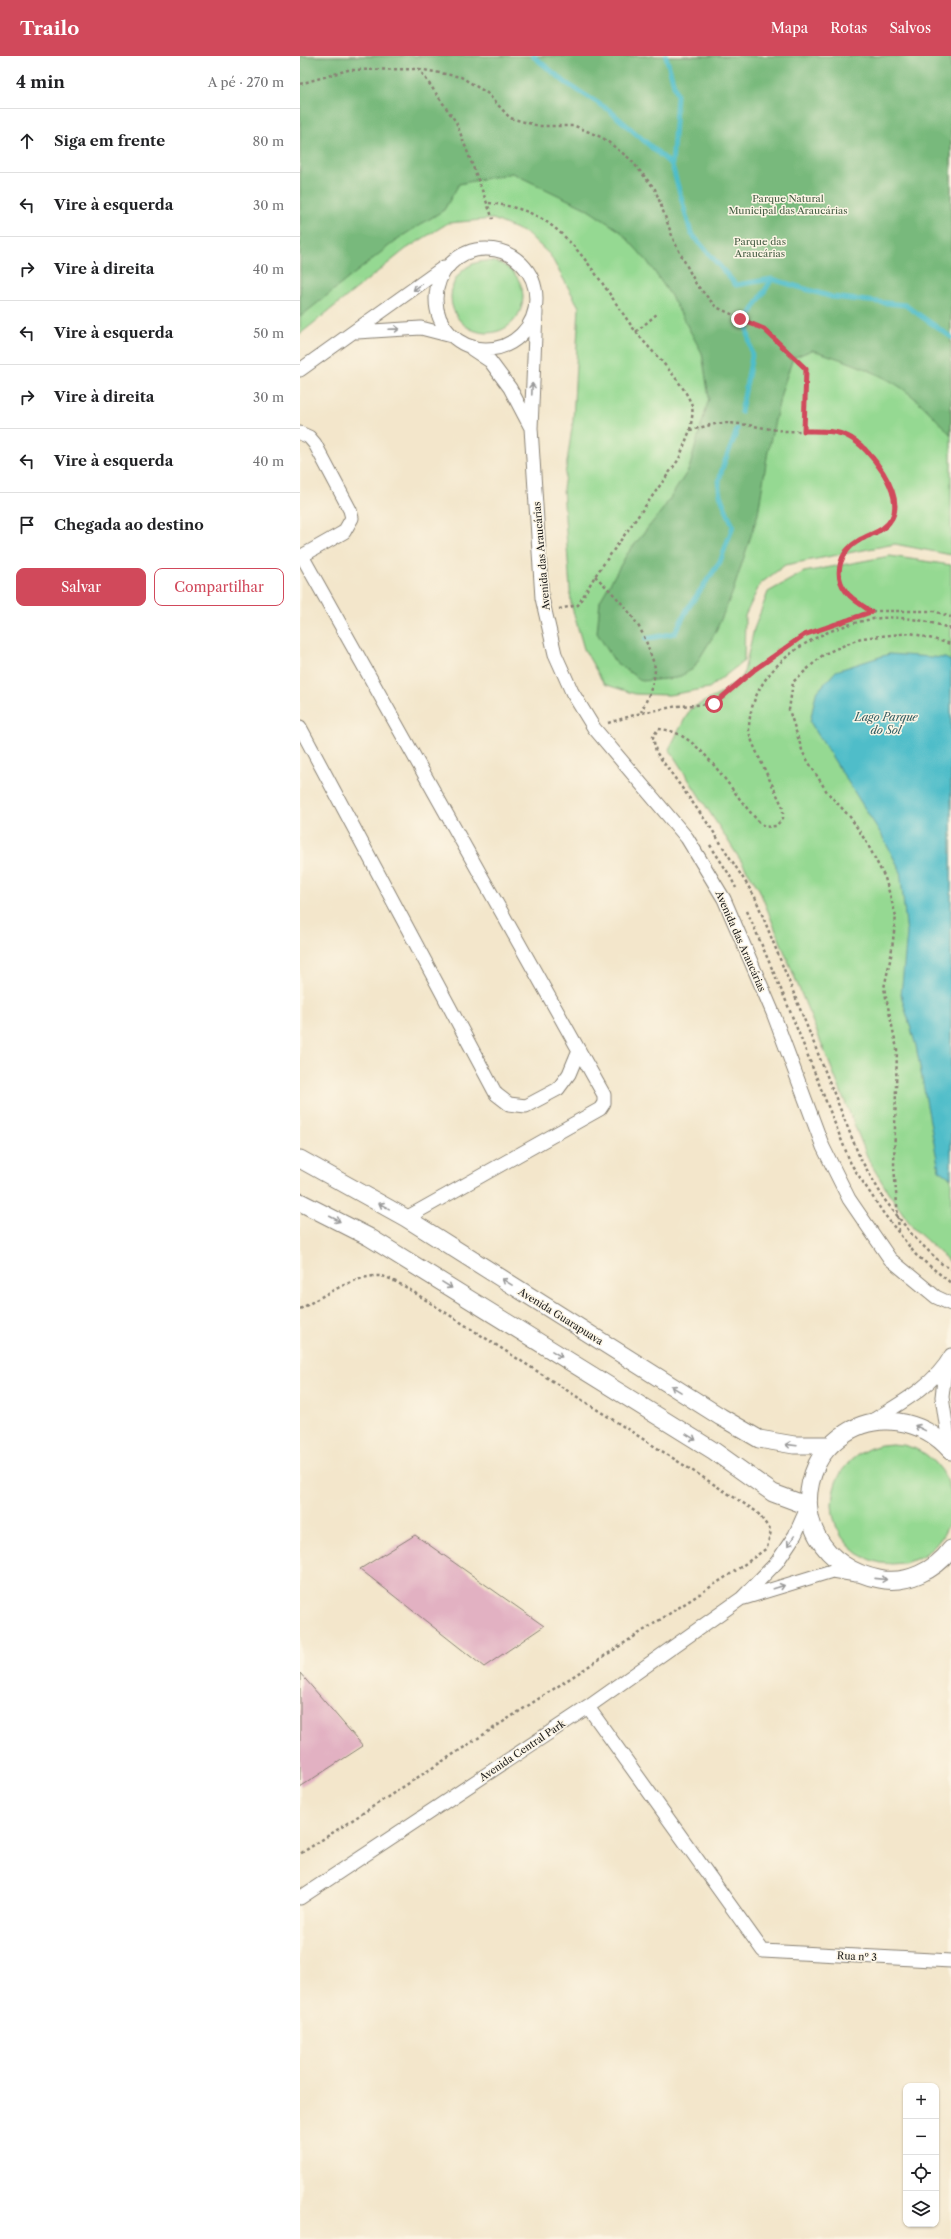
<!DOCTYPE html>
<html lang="pt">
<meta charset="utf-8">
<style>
:root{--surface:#fff;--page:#f6f6f6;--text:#202124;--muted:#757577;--line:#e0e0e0;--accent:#d1495b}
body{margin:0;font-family:"Libre Caslon Text",serif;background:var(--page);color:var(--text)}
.controls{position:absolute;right:12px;bottom:12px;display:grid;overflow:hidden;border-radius:8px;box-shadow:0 1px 3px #0004}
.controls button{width:36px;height:36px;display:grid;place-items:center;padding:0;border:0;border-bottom:1px solid var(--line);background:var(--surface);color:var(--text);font:20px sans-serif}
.stop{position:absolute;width:12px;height:12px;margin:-9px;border:3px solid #d1495b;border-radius:50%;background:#fff}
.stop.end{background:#d1495b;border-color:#fff;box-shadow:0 1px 4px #0008}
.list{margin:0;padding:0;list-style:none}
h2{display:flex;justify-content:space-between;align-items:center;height:52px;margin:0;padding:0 16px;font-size:17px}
h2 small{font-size:13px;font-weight:400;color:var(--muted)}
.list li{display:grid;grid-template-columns:26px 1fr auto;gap:12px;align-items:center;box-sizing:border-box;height:64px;padding:0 16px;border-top:1px solid var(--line)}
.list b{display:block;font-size:15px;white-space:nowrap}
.list em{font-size:13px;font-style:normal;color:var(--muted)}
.actions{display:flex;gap:8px;padding:12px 16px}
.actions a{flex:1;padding:9px 0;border:1px solid var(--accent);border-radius:8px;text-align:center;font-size:14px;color:var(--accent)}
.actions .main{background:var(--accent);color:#fff}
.icon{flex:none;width:22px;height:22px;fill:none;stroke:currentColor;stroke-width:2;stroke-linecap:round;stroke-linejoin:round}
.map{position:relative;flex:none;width:651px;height:2183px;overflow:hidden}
header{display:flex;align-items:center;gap:24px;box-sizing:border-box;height:56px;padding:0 20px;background:var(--accent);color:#fff}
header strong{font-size:19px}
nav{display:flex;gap:22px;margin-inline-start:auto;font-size:14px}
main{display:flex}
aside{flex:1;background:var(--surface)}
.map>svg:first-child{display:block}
.green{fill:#95d992;stroke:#587a57}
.forest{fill:#78b97c;stroke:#4a6a4c}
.water{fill:#50bdc9;stroke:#366c72}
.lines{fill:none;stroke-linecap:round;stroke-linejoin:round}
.stream{stroke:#50bdc9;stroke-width:5}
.building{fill:#e2b1c2}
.minor-casing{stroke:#888174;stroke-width:15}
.tertiary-casing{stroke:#888174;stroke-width:19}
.path{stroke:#888174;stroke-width:2.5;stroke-dasharray:3 3;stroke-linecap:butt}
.minor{stroke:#fff;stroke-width:13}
.tertiary{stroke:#fff;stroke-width:17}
.oneway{stroke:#999}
.route{stroke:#d1495b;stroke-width:5}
.labels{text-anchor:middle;stroke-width:3;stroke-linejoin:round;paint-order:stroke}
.park-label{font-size:10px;fill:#465e45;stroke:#fcf5e5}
.street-label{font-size:10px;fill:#1c1c1c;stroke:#fcf5e5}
.water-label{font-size:11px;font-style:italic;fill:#315c61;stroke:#fcf5e5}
</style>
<header>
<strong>Trailo</strong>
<nav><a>Mapa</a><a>Rotas</a><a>Salvos</a></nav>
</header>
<main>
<aside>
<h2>4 min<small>A pé · 270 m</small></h2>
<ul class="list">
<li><svg class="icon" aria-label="ahead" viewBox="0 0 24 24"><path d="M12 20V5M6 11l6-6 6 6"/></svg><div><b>Siga em frente</b></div><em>80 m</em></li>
<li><svg class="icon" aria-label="left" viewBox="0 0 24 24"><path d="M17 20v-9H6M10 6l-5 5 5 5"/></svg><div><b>Vire à esquerda</b></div><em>30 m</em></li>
<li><svg class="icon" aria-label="right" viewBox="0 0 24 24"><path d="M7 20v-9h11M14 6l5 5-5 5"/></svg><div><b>Vire à direita</b></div><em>40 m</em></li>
<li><svg class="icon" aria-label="left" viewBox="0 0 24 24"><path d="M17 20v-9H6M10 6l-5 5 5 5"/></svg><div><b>Vire à esquerda</b></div><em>50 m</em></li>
<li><svg class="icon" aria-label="right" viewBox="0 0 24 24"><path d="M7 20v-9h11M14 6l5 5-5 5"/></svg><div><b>Vire à direita</b></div><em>30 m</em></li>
<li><svg class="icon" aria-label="left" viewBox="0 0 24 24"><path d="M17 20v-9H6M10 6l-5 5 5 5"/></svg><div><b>Vire à esquerda</b></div><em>40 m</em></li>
<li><svg class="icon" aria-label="arrive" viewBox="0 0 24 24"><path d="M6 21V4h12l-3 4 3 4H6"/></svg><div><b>Chegada ao destino</b></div></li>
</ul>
<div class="actions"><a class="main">Salvar</a><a>Compartilhar</a></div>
</aside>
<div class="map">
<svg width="651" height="2183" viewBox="0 0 651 2183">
<rect width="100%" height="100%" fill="#fcf5e5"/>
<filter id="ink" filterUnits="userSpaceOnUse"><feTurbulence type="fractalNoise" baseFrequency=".025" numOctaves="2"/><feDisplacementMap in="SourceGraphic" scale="8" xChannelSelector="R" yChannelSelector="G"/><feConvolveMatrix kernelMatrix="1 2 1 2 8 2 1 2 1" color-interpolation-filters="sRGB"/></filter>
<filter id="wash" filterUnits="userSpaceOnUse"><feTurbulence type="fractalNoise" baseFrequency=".012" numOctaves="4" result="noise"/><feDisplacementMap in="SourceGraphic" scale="16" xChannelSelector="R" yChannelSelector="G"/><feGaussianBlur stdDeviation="0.9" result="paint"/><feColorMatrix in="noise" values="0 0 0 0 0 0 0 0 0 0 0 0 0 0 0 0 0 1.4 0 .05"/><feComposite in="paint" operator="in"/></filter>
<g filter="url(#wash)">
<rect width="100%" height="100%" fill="#f3e6cb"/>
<path class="green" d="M0,0H651V499L595,488L485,509L460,528L445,560L444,605L409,632L369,639L335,638L304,628L284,593L271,548L263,433L273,365L279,251L250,199L228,178L193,163L148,167L106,193L0,278Z
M151 241a36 36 0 1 1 72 0a36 36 0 1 1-72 0Z
M590,500L651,509V1207L613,1172L588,1136L569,1105L459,833L369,693L390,653L422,637L443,620L454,573L468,536L504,516Z
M532 1448a60 60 0 1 1 120 0a60 60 0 1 1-120 0Z"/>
<path class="forest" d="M0,0H651V379C634,361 616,340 594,327C568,312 541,303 512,294L493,302L482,334L468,395L458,458L432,538L415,577L393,613L377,622L342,625L315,606L297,577L300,545L327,498L363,453L389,413L409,342L402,297L371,240L347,205L320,175L285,152L212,117L159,128L144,154L99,182L0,261Z"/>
<path class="water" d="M589,598L645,602L651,605V1122L639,1114L616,990L601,939L607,878L600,814L581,778L510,666L516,637L536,615Z"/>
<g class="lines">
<path class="stream" d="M233,0L266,27L309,54L372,109L391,177L436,229L472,223L532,241L605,249L651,281
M366,0L377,40L372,109
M441,356L452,300L446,265L472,223
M346,583L375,577L388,552L420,506L433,470C429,459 423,449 420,438C414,420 433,391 437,373"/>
</g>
<g id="blocks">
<path class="building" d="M115,1479L244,1570L184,1611L60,1513Z
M0,1617L63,1690L0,1731Z"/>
</g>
</g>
<g filter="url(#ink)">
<use href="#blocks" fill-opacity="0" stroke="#888174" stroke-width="1"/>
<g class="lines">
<g class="minor-casing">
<path id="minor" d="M136 243a50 50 0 1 1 100 0a50 50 0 1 1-100 0Z
M236,256L231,372L242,542L255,598L272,636L294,672L387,782L424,843L473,957L523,1091L549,1143L590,1203L636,1241L651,1248
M57,276L121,272L152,280
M172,293L190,305L210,332L230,370
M0,314L144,211
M0,377L9,381L15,388L50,454L52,462L44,476L0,501
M2,500L304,1039V1047L300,1053L106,1162
M0,671L196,1038L209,1048L226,1050L258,1033L269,1018L279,994
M646,1307L642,1341L650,1394
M570,1366C599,1348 634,1330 651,1299
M444,1542L532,1515L556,1519
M288,1651L463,1895L651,1905
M0,1842L288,1651L442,1542L477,1506L495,1479L508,1450"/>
</g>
<g class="tertiary-casing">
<path id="tertiary" d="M0,1103L106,1162L421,1361L459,1383L494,1389H530
M0,1146L69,1181L414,1395L473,1437L508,1450
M651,1395C623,1363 575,1354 540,1381C531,1388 522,1397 517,1408C492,1462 524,1512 579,1523C606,1529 636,1514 651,1493"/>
</g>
<path class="path" d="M119,13L161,21L187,37L210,62L239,70H275L303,82L330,103L355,133L374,185L396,228L416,251L464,273L506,313L504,375
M0,28L48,14L119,13L156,66L193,163
M189,147C214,150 236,156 256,173C289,201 310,241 336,276C353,298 378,319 390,345C395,353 391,366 390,374
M336,276L358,257
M295,520C319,543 341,565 350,597C352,602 354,607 355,612C355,626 347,644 341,656
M259,553L278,549L295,520L379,403L390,374C401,372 414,367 425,367C445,367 465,373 485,375C506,376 529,372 548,380C565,388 578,407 586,422C592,433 598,447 593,460C583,488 540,476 539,517C538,535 559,546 571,555
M651,573C628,564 598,559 573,563C518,572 449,610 449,674C449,685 477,737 483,752V762L476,770L465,771C433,745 404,674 358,673L353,681L356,696L411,772L455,841L560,1102L584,1143L614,1181L642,1208L651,1213
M308,667L341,657L378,650L414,648L454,614L504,579L571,555H634L651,561
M410,789L429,818L436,832
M447,855L486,945L551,1108L584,1158L616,1199L651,1227
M599,1175L594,1110L597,993L584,932L591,900L596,860L585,822L567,787L550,761L527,736L503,697L489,654L493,626L524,598L561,582L611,577L651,588
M0,1253C22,1241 56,1218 81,1220C88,1221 97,1227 104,1230L457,1456L471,1475L467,1492L435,1515L0,1798"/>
<use href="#minor" class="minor"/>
<use href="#tertiary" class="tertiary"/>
</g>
<defs><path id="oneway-shaft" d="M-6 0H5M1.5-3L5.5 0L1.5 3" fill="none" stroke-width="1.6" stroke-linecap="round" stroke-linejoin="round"/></defs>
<g class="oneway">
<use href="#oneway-shaft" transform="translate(118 231) rotate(144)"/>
<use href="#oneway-shaft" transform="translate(94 273) rotate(-2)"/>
<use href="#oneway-shaft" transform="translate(232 333) rotate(-88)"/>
<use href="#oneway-shaft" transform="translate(84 1150) rotate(-151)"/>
<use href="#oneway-shaft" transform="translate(35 1163) rotate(27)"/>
<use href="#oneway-shaft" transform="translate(207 1226) rotate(-148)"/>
<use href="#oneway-shaft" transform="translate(147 1229) rotate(32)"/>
<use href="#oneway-shaft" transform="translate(257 1298) rotate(32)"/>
<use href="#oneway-shaft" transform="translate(376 1333) rotate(-148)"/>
<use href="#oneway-shaft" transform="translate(620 1372) rotate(-154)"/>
<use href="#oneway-shaft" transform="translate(391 1381) rotate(32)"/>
<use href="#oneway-shaft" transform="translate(491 1389) rotate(-173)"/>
<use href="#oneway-shaft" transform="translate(491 1485) rotate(124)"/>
<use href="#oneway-shaft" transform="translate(581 1523) rotate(6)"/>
<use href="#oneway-shaft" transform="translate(479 1531) rotate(-17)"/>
</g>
</g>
<g class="lines" filter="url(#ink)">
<path class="route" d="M414,648L454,614L504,579L571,556C563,549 550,543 545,534C533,517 541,495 558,485C571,477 584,476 592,462C605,438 569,391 549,381C536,374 518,375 504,375L506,313L464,273L440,263"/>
</g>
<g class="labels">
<g class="park-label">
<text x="488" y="146">Parque Natural<tspan x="488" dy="12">Municipal das Araucárias</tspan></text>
<text x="460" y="189">Parque das<tspan x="460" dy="12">Araucárias</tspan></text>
</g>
<g class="street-label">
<text transform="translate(241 500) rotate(-95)" y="4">Avenida das Araucárias</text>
<text transform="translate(441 885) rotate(66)" y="4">Avenida das Araucárias</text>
<text transform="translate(261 1260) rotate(32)" y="4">Avenida Guarapuava</text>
<text transform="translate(222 1694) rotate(-34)" y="4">Avenida Central Park</text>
<text transform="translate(557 1900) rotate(3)" y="4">Rua nº 3</text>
</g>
<g class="water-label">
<text x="586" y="665">Lago Parque<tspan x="586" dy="13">do Sol</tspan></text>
</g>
</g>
</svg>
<div class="controls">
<button>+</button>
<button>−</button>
<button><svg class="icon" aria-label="locate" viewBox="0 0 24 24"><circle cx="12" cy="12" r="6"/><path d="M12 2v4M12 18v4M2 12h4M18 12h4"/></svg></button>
<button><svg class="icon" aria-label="layers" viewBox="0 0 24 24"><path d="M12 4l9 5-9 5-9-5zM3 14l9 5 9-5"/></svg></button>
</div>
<div class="stop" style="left:414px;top:648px"></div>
<div class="stop end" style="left:440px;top:263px"></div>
</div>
</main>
